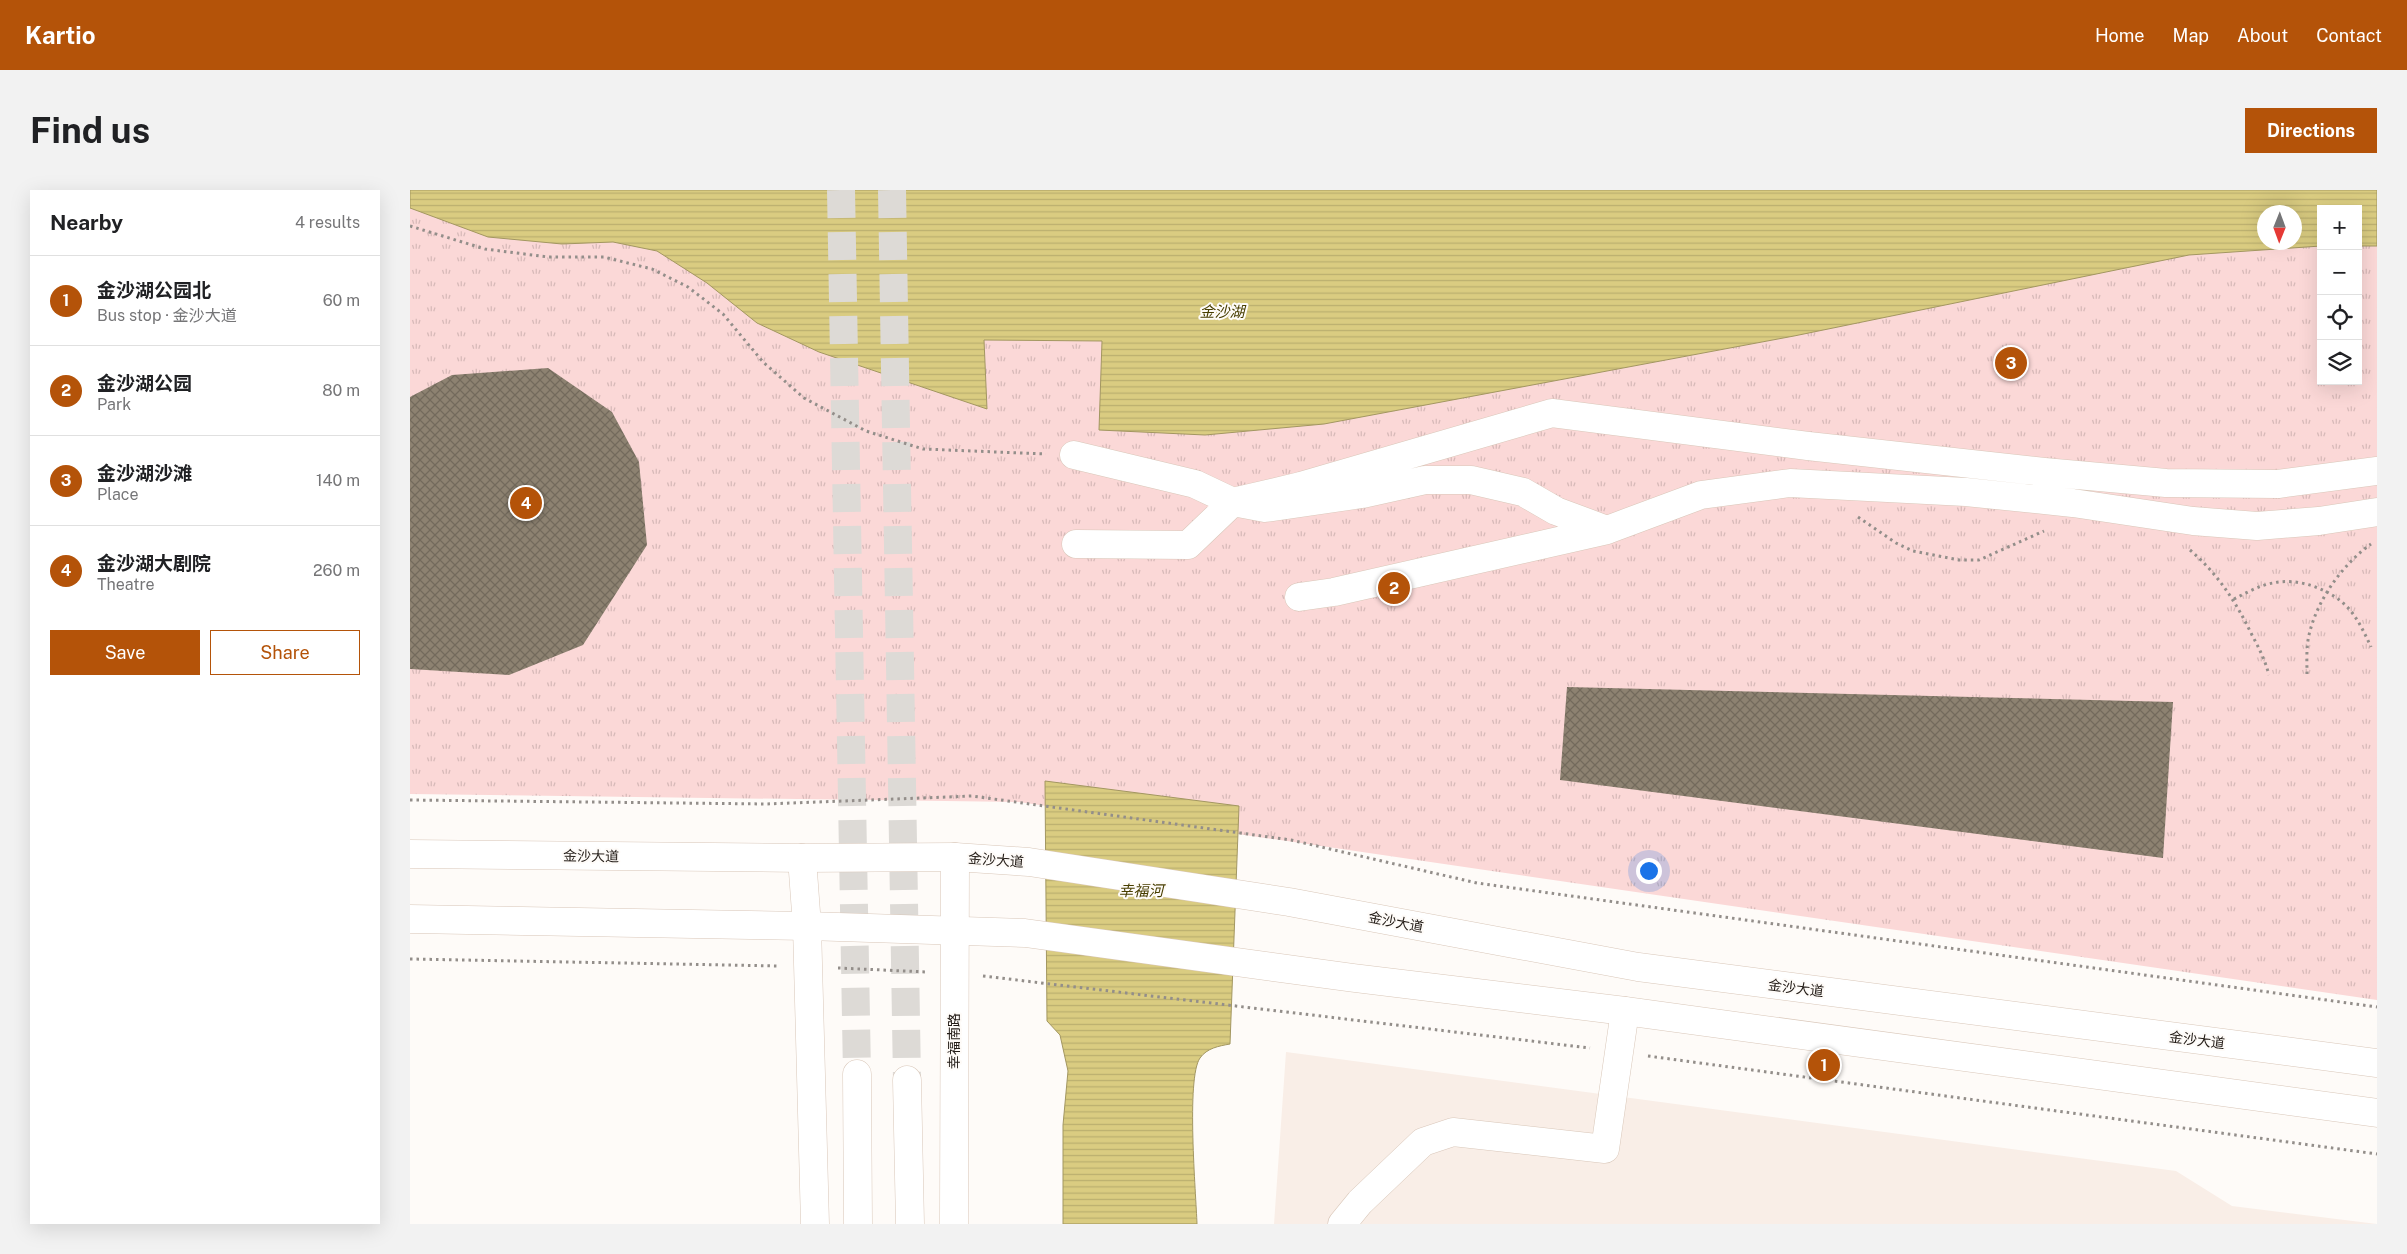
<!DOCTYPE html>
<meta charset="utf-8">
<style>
:root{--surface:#fff;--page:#f2f2f2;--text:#202124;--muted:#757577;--line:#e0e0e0;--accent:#b45309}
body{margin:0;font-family:"Public Sans","Noto Sans SC",sans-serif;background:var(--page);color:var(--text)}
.controls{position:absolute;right:15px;top:15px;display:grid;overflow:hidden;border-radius:0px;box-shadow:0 5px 20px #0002}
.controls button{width:45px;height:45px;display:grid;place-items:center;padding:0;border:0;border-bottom:1px solid var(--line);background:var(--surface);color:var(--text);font:25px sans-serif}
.compass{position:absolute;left:1847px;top:15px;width:45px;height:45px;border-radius:50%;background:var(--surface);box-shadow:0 5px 20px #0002;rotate:181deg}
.you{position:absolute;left:1238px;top:680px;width:18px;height:18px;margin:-12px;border:4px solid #fff;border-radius:50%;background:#1a73e8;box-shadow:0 0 0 8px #1a73e833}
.badge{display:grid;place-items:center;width:32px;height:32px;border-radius:50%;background:var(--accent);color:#fff;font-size:16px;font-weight:700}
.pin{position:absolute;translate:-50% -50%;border:2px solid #fff;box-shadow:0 1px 5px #0006}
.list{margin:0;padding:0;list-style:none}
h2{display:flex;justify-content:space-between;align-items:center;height:65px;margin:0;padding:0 20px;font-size:21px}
h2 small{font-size:16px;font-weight:400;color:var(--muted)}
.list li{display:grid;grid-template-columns:32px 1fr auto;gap:15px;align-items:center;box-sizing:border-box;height:90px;padding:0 20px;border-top:1px solid var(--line)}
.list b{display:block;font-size:19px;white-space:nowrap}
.list p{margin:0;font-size:16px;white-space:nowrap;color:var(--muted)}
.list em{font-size:16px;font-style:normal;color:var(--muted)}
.actions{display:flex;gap:10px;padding:15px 20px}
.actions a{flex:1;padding:11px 0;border:1px solid var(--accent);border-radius:0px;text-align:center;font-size:18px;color:var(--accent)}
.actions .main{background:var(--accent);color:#fff}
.icon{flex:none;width:28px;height:28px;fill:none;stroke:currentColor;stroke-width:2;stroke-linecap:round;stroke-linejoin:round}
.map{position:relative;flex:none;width:1967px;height:1034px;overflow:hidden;border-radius:0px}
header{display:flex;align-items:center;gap:30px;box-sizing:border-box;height:70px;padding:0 25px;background:var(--accent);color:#fff}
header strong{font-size:24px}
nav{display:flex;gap:28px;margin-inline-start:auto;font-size:18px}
.intro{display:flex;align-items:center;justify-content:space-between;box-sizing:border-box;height:120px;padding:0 30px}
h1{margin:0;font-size:35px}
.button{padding:12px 22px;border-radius:0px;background:var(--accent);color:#fff;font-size:18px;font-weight:700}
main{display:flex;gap:30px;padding:0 30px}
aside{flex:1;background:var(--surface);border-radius:0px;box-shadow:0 5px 20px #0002}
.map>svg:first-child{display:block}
.built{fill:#f9eee7}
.grass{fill:url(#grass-tufts);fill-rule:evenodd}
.water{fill:url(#water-rules);stroke:#a39761;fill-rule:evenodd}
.building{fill:url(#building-cross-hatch)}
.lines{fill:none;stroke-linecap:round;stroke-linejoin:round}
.major-tunnel{stroke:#dddad6;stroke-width:28;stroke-dasharray:28 14;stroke-linecap:butt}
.minor-casing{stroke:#d9c7b9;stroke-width:29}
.major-casing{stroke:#d9c7b9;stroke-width:29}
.path{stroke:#938e8a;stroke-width:3;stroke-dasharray:2.5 4;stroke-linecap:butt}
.minor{stroke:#fff;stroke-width:28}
.major{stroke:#fff;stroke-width:28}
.labels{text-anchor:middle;stroke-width:4;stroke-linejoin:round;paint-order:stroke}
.street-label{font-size:14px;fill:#231c17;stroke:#fefbf8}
.water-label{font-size:15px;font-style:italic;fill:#483e00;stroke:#fefbf8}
</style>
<header>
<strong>Kartio</strong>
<nav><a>Home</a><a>Map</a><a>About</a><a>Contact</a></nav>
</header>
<div class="intro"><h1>Find us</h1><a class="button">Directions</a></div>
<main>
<aside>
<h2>Nearby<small>4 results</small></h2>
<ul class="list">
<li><span class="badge">1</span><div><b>金沙湖公园北</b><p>Bus stop · 金沙大道</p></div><em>60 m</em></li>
<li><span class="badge">2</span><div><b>金沙湖公园</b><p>Park</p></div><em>80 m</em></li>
<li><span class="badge">3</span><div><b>金沙湖沙滩</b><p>Place</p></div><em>140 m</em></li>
<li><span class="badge">4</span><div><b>金沙湖大剧院</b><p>Theatre</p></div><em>260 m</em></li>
</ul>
<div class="actions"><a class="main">Save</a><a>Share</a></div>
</aside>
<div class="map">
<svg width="1967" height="1034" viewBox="0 0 1967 1034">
<defs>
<pattern id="grass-tufts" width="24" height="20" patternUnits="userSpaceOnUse" patternTransform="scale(1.25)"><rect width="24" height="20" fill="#fbd8d7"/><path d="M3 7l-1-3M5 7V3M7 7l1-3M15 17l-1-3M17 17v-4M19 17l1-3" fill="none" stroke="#d7b9b8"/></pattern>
<pattern id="water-rules" width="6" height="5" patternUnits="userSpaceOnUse" patternTransform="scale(1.25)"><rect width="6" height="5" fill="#dacc81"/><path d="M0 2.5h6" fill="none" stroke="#bbaf6f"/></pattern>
<pattern id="building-cross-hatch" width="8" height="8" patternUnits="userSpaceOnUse" patternTransform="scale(1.25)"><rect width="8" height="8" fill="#8d8271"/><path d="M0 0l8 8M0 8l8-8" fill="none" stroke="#736a5c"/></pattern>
</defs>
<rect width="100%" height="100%" fill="#fefbf8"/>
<path class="built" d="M876,862L1766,981L1822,1016L1967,1034H864Z"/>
<path class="grass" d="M0,0H1967V810L609,612L0,604ZM1911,19H1948V191H1911ZM1854,22H1884V52H1854Z"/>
<path class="water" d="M0,0H1967V56H1948V19H1911V56L1779,65L1384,146L914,234L795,245L689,240L692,151L574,150L577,219L409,162L347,133L297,93L247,61L203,52L152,54L78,47L0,18ZM1854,22H1884V52H1854Z
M635,591L829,616L820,854C809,856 797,858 790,868C776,888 786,1004 787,1034H653V935L658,881L650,845L637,831Z"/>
<path class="building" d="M138,178L202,222L229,272L237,355L173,455L99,485L0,479V207L42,185Z
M1157,497L1763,512L1753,668L1150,590Z"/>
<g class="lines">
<path class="major-tunnel" d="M431,0L447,884
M482,0L497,890"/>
<g class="minor-casing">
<path id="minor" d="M664,265L785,294L823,312L855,318L952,304L1015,290H1061L1113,302L1146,321L1197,340
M666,354L778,355L823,312L891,296L1142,223L1398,256L1634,282L1756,293L1868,294L1967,281
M889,407L924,402L1197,340L1291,305L1380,293L1556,302L1663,313L1783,331L1847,336L1909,331L1967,322
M392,668L397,736L405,1034
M544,1034L545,667
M932,1034L950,1012L1013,952L1043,942L1195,959L1215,821"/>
</g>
<g class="major-casing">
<path id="major" d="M0,664L392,668L545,667L619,672L879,712L1228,777L1967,873
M0,729L397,736L615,743L944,788L1215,821L1967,923
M447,884L448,1034
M497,890L500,1034"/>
</g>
<path class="path" d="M0,36L75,59L138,67H194L242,79L278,97L313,124L353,172L394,208L456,241L513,259L636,264
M1448,327L1486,353L1503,361L1549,370H1569L1634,341
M1780,360C1808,384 1826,412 1842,445C1849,458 1855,470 1859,485
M1824,409C1836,403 1850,395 1863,393C1889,387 1923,400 1940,420C1949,431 1955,444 1961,457
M1897,484C1897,472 1896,458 1899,445C1907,410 1932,375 1961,354
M0,610L356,614L562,606L881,650L1067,693L1967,817
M0,769L369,776
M428,778L517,782
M573,786L1180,858
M1238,866L1967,964"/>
<use href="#minor" class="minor"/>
<use href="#major" class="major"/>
</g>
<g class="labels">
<g class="street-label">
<text transform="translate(181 666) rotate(1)" y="5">金沙大道</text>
<text transform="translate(586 670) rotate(4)" y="5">金沙大道</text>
<text transform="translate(986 732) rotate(11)" y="5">金沙大道</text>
<text transform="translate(1386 798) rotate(7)" y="5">金沙大道</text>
<text transform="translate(1787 850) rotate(7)" y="5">金沙大道</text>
<text transform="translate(544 851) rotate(-90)" y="5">幸福南路</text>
</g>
<g class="water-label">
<text x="812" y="127">金沙湖</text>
<text x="731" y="706">幸福河</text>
</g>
</g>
</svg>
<div class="controls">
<button>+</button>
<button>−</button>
<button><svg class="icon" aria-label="locate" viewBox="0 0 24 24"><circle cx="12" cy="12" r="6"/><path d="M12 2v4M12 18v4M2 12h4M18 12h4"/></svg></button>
<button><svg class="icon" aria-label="layers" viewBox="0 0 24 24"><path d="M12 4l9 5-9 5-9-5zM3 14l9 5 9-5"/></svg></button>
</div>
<svg class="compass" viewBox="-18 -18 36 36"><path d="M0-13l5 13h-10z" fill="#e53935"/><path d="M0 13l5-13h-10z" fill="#757577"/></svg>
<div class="you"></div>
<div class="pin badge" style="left:1414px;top:875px">1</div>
<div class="pin badge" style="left:984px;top:398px">2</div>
<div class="pin badge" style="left:1601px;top:173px">3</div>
<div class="pin badge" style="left:116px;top:313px">4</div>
</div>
</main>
